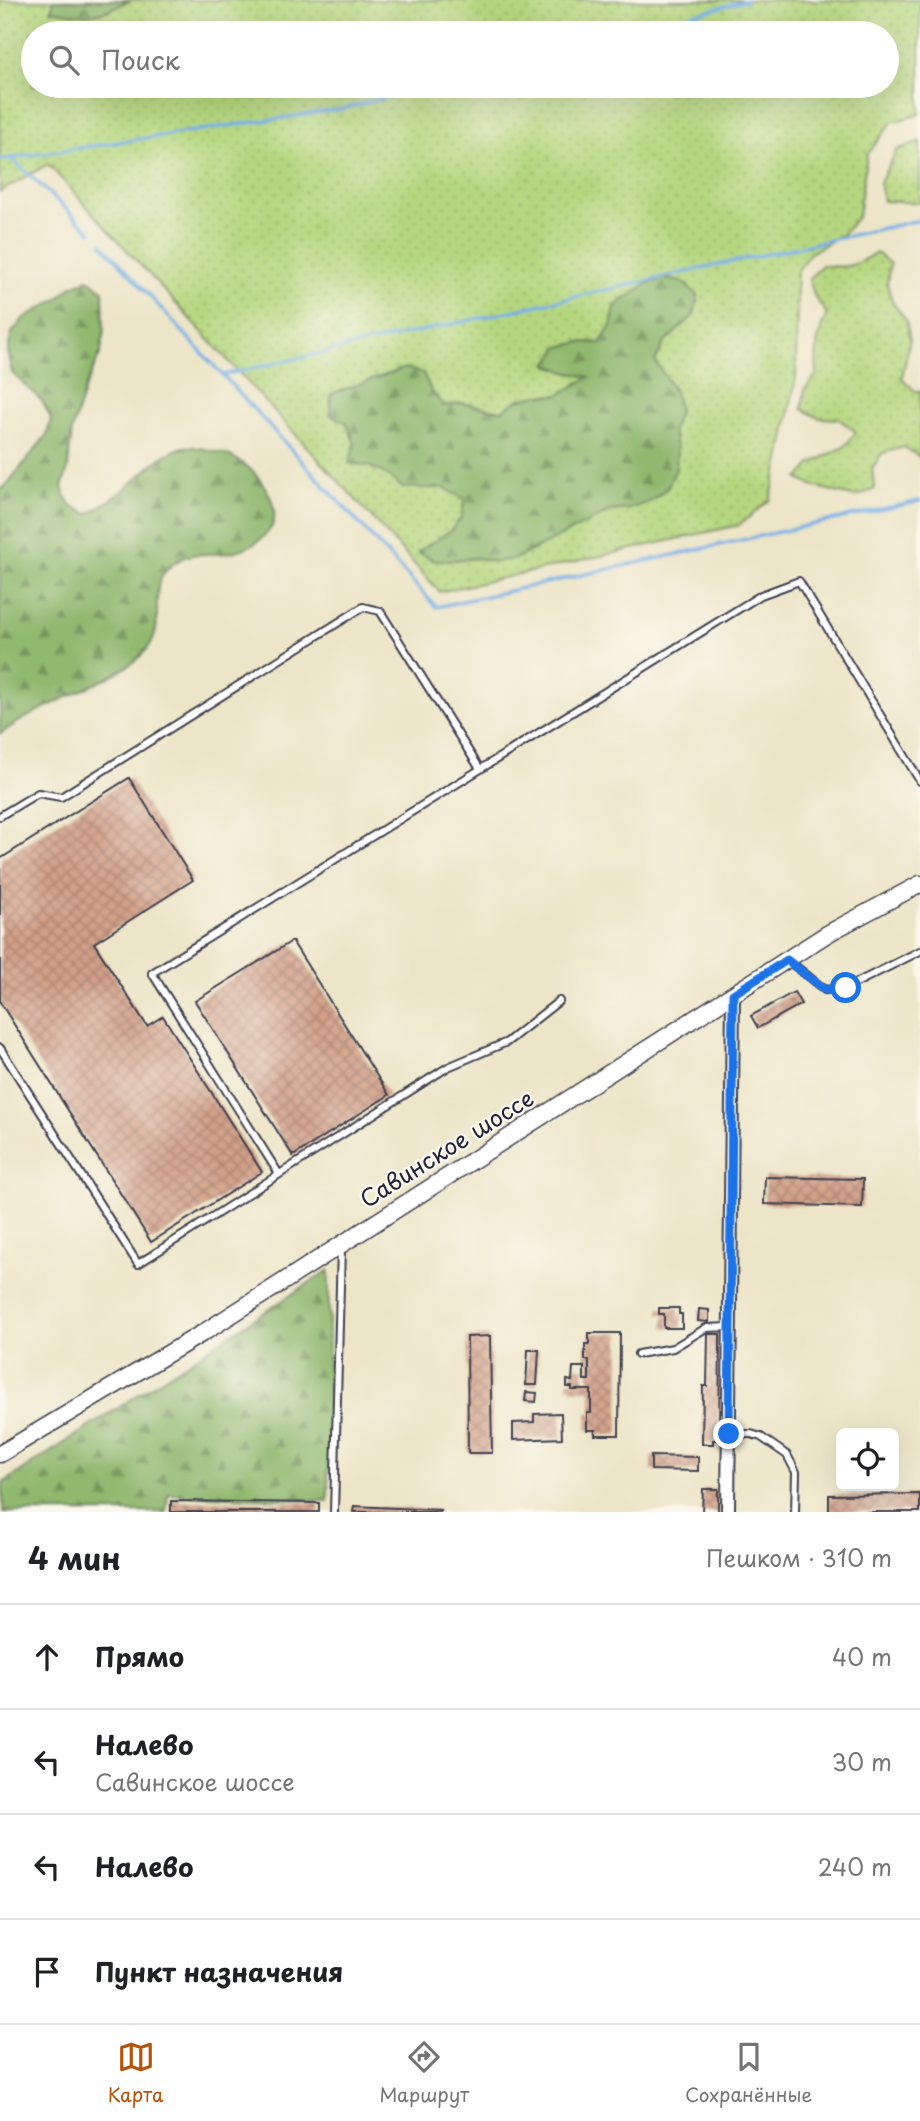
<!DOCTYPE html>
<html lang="ru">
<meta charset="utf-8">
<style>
:root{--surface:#fff;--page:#f2f2f2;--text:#202124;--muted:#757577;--line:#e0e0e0;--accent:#b45309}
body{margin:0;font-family:"Playpen Sans",sans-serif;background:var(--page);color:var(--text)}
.controls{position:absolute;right:21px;bottom:21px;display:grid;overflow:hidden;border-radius:10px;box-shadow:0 7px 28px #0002}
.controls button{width:63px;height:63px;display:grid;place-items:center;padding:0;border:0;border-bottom:2px solid var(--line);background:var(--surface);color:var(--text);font:35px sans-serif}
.stop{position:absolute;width:21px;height:21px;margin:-16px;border:5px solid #1a73e8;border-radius:50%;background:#fff}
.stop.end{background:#1a73e8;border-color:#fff;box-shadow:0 2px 7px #0008}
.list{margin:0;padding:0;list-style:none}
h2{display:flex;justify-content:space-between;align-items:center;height:91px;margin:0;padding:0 28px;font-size:30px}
h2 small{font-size:23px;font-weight:400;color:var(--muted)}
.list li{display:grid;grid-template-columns:46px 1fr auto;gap:21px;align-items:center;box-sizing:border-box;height:105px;padding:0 28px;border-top:2px solid var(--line)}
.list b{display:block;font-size:26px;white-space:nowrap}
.list p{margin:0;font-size:23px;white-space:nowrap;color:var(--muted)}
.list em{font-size:23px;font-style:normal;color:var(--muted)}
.icon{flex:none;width:38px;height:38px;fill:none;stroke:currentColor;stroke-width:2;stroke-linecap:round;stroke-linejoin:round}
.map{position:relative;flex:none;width:920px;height:1512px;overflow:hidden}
.search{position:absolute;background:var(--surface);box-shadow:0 7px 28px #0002;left:21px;right:21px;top:21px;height:77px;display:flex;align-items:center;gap:18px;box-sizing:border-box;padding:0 24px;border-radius:38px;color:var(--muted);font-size:26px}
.sheet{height:511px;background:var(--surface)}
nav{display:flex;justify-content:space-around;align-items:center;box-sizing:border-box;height:98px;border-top:2px solid var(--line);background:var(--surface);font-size:19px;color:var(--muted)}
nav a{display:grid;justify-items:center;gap:4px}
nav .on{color:var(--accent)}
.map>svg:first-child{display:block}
.grass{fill:url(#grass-dots);stroke:#6c7c5d;stroke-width:2;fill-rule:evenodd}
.forest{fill:url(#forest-firs);stroke:#596d54;stroke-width:2}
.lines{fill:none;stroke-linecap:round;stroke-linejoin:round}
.stream{stroke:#76b0e7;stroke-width:3.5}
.building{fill:url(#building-cross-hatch)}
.service-casing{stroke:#403f50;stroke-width:10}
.minor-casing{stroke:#403f50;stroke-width:16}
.tertiary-casing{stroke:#403f50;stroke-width:19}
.service{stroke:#fff;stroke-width:6}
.minor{stroke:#fff;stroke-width:12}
.tertiary{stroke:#fff;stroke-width:16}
.route{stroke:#1a73e8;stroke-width:9}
.labels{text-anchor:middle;stroke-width:5;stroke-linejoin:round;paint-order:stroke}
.street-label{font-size:23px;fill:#22223b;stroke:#fbf7ec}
</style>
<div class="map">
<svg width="920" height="1512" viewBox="0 0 920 1512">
<defs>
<pattern id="grass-dots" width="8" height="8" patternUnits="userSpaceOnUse" patternTransform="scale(1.75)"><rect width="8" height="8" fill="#b6d77f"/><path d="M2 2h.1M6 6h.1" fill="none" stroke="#9cb86f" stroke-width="1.8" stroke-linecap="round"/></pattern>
<pattern id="forest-firs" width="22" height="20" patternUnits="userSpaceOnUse" patternTransform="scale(1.75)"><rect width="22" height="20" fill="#90b86e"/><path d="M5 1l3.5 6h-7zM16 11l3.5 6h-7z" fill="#75955c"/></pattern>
<pattern id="building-cross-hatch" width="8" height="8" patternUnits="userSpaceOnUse" patternTransform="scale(1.75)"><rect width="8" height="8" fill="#d2a088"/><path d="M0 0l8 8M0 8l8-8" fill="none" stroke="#aa8270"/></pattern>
</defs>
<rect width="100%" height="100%" fill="#fbf7ec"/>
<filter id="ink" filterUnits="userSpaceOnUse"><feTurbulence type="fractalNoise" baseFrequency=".0143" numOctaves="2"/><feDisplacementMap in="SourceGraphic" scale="14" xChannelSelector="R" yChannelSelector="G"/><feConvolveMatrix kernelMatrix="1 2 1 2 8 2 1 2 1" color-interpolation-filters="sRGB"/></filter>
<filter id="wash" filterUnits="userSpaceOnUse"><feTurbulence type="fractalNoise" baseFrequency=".00686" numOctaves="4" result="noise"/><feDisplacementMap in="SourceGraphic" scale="28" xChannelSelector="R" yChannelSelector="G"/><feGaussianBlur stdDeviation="1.57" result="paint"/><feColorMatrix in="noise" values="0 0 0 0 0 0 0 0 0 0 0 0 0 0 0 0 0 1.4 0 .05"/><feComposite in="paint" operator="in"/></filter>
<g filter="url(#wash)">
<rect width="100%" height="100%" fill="#ece5c7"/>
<path class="grass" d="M0,0H54L51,10L108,11L130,0H920V114L892,122L867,155L858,216L843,234L809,254L797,272L796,377L780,460L770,500L739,525L440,592L48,164L0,192ZM33,33H887V86H33ZM648,283L693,315L664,343L655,361L675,392L679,411L672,430L677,449L630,509L611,511L496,562L477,558L435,561L418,552L450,531L462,517L464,499L445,488H403L387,475L369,466L350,463L355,444L347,423L423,373L431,391L444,406L462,403L501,411L518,400L538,395H558L590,377L566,372L548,363L581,342L600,343L611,326L615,306Z
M920,141V203L883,201L880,182L897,150Z
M876,252L890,264L887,284L893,303L906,320L910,339L902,378L915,391H920V457L904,447L882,453L872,469L875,489L856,497L816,487L798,479L812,463L844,447L856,432L839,419L819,418L802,409L805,389L817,374C815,349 817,337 827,314L815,297L809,279L822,265C846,269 856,266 876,252Z"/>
<path class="forest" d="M54,0H130C94,18 90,17 51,10Z
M665,278L683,282L698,296L694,315L664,343L655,361L675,392L679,412L672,430L677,449L676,469L667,488L651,501L630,509L611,511L517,558L496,562L477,558L435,561L418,552L450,531L462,517L464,499L445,488H403L387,475L369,466L349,463L355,444L347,423L330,414L331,394L405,368L423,373L431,391L444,406L462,403L501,411L518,400L538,395H558L589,377L566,372L547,364L559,347L581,342L600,343L611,326L615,306L648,283Z
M89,279L103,290L104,333L101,352L85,388L72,430L68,468L62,488L71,506L89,514C99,507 110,501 120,493C141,477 158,454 184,447C193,445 207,450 216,452C235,455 252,468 263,484C271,495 279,515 271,528C260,545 235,554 215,554C202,554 191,553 179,560C139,582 171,621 147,649C130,669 103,680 80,691C52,704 25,716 0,734V488H4L47,435L51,418L42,401L12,373L8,352L11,334L24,318L59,298L72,286Z
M329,1270L328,1501L168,1494L166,1512H3V1483Z"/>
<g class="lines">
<path class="stream" d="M624,33L747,0
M11,158L343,109L429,86
M0,160L11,158L91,232
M102,244L436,607L920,501
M223,375L920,220"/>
</g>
<g id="blocks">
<path class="building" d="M129,778L193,880L94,943L147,1026L163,1016L262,1172L151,1242L0,1002V859Z
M292,941L389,1095L293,1156L195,1001Z
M794,992L801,1004L758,1028L751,1016Z
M765,1177L863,1179L862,1207L764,1204Z
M659,1308H679V1314H682V1328H664V1314H659Z
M699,1309L709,1310V1322L698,1321Z
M589,1333H620L619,1435H595V1430H587V1413H591V1390H572V1387H567V1380L572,1381L573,1367H584V1380H589V1360H585V1344H589Z
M708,1334H720L719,1440H713V1444H702L703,1386H707Z
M490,1336L492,1453H468L467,1337Z
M528,1350H539L537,1385H526Z
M526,1392L537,1393L536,1402L525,1401Z
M561,1413L562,1438L513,1440V1423L534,1422V1414Z
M651,1456L698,1457V1471L651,1470Z
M703,1489H718V1512H702Z
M920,1494V1512H829V1495Z
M171,1501L319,1503V1512H171Z
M354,1506L440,1510V1512H353Z"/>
</g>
</g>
<g filter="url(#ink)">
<use href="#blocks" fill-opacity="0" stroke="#403f50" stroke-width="2"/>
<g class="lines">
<g class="service-casing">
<path id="service" d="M0,816L38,793L61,797L363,607L380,611L480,769
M789,961L825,990L846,988L920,951
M0,1048L138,1264L448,1067L507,1042L559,1001
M279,1174L152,973L761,595L799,581L920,781
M638,1354L673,1348L706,1328L729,1327
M729,1434H751L761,1437L787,1455L796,1472L795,1512
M334,1512L341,1248"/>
</g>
<g class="minor-casing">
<path id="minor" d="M728,1512L733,994"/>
</g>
<g class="tertiary-casing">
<path id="tertiary" d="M0,1454L206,1331L827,934L920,884"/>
</g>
<use href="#service" class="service"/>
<use href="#minor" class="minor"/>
<use href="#tertiary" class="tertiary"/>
</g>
</g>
<g class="lines" filter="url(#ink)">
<path class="route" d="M729,1434L733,994L787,960L825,990L846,988"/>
</g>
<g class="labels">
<g class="street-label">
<text transform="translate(447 1149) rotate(-32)" y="8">Савинское шоссе</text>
</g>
</g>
</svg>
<div class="controls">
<button><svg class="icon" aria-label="locate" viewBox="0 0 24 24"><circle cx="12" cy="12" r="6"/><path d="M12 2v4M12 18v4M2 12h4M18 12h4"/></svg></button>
</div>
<div class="stop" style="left:846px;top:988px"></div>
<div class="stop end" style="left:729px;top:1434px"></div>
<div class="search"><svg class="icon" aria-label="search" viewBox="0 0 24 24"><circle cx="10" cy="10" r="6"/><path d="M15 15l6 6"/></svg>Поиск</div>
</div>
<section class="sheet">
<h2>4 мин<small>Пешком · 310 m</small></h2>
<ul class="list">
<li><svg class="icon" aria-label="ahead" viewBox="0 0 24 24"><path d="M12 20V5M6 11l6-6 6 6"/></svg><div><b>Прямо</b></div><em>40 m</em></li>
<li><svg class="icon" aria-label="left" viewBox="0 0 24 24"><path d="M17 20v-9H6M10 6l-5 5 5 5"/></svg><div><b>Налево</b><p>Савинское шоссе</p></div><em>30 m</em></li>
<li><svg class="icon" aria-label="left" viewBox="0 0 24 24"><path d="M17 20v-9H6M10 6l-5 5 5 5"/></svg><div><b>Налево</b></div><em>240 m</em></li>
<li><svg class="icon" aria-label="arrive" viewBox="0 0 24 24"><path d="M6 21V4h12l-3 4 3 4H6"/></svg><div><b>Пункт назначения</b></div></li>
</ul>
</section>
<nav>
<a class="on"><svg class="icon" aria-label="map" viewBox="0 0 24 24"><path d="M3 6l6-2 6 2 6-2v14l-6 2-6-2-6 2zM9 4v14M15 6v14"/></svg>Карта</a>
<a><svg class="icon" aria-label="directions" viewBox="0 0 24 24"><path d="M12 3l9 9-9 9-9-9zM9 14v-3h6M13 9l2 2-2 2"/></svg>Маршрут</a>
<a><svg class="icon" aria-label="saved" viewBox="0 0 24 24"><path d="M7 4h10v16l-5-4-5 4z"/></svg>Сохранённые</a>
</nav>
